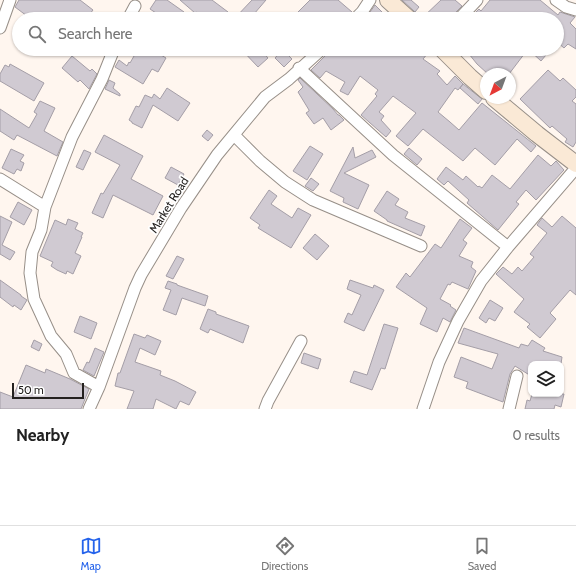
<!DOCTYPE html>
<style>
:root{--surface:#fff;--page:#f2f2f2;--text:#222;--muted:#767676;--line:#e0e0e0;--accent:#2563eb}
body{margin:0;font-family:Cabin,sans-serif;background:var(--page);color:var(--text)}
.controls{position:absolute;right:12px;bottom:12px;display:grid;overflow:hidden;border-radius:8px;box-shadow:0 1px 3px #0004}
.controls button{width:36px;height:36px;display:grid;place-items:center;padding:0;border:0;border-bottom:1px solid var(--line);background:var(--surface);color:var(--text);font:20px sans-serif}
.compass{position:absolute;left:480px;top:68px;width:36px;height:36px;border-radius:50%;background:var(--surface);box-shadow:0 1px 3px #0004;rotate:221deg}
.scale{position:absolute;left:12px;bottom:10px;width:72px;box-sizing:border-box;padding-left:4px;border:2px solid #24211f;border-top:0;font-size:11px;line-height:14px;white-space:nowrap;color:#24211f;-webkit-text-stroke:3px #fff;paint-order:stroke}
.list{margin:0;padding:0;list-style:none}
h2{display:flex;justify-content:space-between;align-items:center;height:52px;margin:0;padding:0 16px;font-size:17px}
h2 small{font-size:13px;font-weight:400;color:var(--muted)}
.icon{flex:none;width:22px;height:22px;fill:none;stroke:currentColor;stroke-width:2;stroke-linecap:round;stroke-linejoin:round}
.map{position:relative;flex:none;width:576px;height:409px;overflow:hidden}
.search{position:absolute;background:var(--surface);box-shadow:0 1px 3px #0004;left:12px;right:12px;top:12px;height:44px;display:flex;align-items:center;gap:10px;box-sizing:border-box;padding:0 14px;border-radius:22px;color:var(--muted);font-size:15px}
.sheet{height:116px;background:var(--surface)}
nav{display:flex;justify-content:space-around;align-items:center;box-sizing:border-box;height:56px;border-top:1px solid var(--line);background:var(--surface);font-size:11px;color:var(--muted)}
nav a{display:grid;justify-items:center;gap:2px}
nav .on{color:var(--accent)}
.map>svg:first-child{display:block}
.building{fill:#d0cad2;stroke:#a49ea7}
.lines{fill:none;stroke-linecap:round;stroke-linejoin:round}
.street-casing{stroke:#978f88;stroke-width:13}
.secondary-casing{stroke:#978f88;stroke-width:18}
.street{stroke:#fff;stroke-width:11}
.secondary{stroke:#fae9d6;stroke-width:16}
.labels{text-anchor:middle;stroke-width:3.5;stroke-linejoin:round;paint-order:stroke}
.street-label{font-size:12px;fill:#24211f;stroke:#fff}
</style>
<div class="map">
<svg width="576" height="409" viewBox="0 0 576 409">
<rect width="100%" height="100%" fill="#fff6ef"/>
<path class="building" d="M19,0H80L93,10L86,19H35L28,14L27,16L15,7Z
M156,0H167L184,12L179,19H165L150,9Z
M180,0H212L228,12L223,19H206L196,12L195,13Z
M252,0H266L254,14L259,19H234Z
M310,0H338L352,12L348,19H291Z
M402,0H411L419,7L415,12Z
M441,0H455L462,6L454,14L452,19H421Z
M490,0H540L558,15L560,12L575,17L570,23L576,29V49L568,44L564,48L557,42V19H469L479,9L481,11Z
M375,5L389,19H382L375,15L372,19H365Z
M138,49H151L166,58L158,72L152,69L143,84L115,67L119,60L127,66L129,62L130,63Z
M241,49H260L268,58L258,67Z
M283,49H295L289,56L292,59L284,67L275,58Z
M332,49H423L428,53L423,59L440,71L437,74L447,85L455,76L463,84L458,90L455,88L438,112L450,122L459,130L482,103L536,146L531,152L517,139L495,165L475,148L463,161L423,129L408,146L396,136L416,113L393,96L379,112L384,116L381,120L391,131L386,137L361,115L377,96L375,94L378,90L360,76L348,95L340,91L345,82L326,71L320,78L311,70Z
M465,49H528L509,74H488L477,64Z
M528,49H551L541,61Z
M72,56L90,71L92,69L97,74L89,89L80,80L78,82L62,68Z
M10,64L44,83L34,101L0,81V74L5,65L9,67Z
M548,70L560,81L563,78L576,90V97L572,101L576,104V142L573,147L565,142L567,139L552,126L550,128L520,99Z
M300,78L333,109L338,115H339L344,120L331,130L323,118L314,124L306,113L309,111V110L298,92L303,87L298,80Z
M109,80L115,83L113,88L120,94V96L105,89Z
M463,84L482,99L478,104L460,88Z
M167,88L190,103L178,121L153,105L142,128L132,123V122L129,120L136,106L139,107L145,95L152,98L154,94L160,99Z
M40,101L55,108L44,131L63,142L57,156L17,135L14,140L0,131V109L29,128L37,114L34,112Z
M207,130L213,135L208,141L202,136Z
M104,135L143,156L131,179L163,196L153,215L113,195L103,218L92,213L101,193L103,194L120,165L95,152Z
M310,146L323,154L307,180L293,171Z
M353,147L355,158L372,150L376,157L344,173L369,185L358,209L343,202L344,198L330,191Z
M409,148L422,159L417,165L404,154Z
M11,149L24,155L20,161L24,163L21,171L17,169L14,174L2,168Z
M84,150L91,153L83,170L76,167Z
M538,155L551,166L556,161L564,170L536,200L526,190L516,202L519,204L498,230L467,203L469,200L448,181L444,185L437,179L446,167L463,180L466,176L478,187L479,186L482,188L492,175L510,189Z
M171,167L184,174L178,185L165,178Z
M311,178L319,184L313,191L305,186Z
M269,190L277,196L271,204L292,218L298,208L311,215L291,248L258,228L260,225L250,218Z
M387,191L399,199L395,205L408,212L405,218L425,226L421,236L387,221V220L374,211Z
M18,202L32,210L24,225L10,217Z
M0,216L12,222L2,245L15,252L10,260L0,254Z
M562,216L576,228V295L570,290L550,313L556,319L540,338L527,327L530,324L514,312L524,299L496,274L503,267L512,274L518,267L522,271L534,257L530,254L547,233L537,225L542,218L552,227Z
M68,219L78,223L75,229L83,233L81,237H82L75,253L81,256L73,274L67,271L66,274L57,270L51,266L53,262L40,256L55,220L66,225Z
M460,219L472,228L463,240L467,243L459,256L473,262L471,267L476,271L468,289L452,282L450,285L448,284L440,299L451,305L450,306L456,310L450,322L443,318L437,332L420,324L427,308L396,287L406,273L410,277L435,244L441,248Z
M315,234L329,246L317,260L303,248Z
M177,256L184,259L173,279L166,276Z
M0,280L21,295V296L27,300L21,310L14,305L13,307L0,297Z
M350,280L373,288L374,285L384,290L364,331L344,322L348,313L352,315L361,295L347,289Z
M168,281L177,284V285L208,296L205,306L182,298L176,315L163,310L171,290L165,288Z
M490,300L503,308L495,321L489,318L486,323L479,318Z
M208,309L216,312V314L249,326L243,343L210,329L208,333L200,329Z
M80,316L97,323L91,339L74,332Z
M384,324L398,328L385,369L381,368L372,390L350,382L354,371L367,375Z
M464,328L519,348L521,344L528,346L532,340L545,348L543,351L562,357L561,364H531V376L515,366L510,374L503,402L466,388L468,382L454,377L461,357L492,369L498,354L458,343Z
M134,334L145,338L147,335L161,341L155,355L140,348L135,362L161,371L160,375L175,381L196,392L189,405L180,401L176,409L156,399L153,409H127L134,391L115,386L118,373H120Z
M34,340L42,344L39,351L31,347Z
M95,348L104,352L94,376L83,370L87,362L89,363Z
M304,353L321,359L318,369L301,363Z
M26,365L45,373L46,369L70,379L89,389L81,409H0V392L13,397Z
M532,394H564L561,407L555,405L554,409H525L527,400L530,401Z"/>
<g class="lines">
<g class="street-casing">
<path id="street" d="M556,0L566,7L576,10
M128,19L135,6
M355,19L362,12L370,0
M459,19L477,0
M0,28L10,0
M299,68L393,155L508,247
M234,135L260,161L285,182L313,200L421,246
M0,179L45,207
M99,387L74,373L66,354L51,336L34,299L30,273L32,252L41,230L45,207L72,137L102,79L114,49
M89,409L99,387L135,288L141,275L181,208L217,155L265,97L289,79L322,49
M265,409L268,401L301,341
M423,409L439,362L458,321L481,281L508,247L576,168
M509,409L517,376"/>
</g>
<g class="secondary-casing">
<path id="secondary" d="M388,0L409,19
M442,49L470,77L486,91
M494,98L537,134L576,164"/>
</g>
<use href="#street" class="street"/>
<use href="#secondary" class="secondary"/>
</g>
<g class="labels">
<g class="street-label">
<text transform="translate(169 205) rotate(-58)" y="4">Market Road</text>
</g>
</g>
</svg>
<div class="controls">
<button><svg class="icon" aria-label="layers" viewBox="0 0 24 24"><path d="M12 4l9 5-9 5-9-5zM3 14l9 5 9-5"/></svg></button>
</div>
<svg class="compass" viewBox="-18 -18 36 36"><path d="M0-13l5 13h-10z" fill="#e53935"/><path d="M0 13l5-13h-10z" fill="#767676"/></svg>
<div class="scale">50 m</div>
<div class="search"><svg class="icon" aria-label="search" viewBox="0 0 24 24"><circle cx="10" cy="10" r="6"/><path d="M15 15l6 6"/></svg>Search here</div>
</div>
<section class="sheet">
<h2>Nearby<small>0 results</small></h2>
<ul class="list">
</ul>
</section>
<nav>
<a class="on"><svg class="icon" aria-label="map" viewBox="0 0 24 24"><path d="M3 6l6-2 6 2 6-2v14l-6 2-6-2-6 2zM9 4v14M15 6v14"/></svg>Map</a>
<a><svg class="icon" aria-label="directions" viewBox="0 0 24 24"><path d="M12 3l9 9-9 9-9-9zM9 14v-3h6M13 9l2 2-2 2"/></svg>Directions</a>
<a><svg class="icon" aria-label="saved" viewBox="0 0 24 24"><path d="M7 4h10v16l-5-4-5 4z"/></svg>Saved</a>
</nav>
